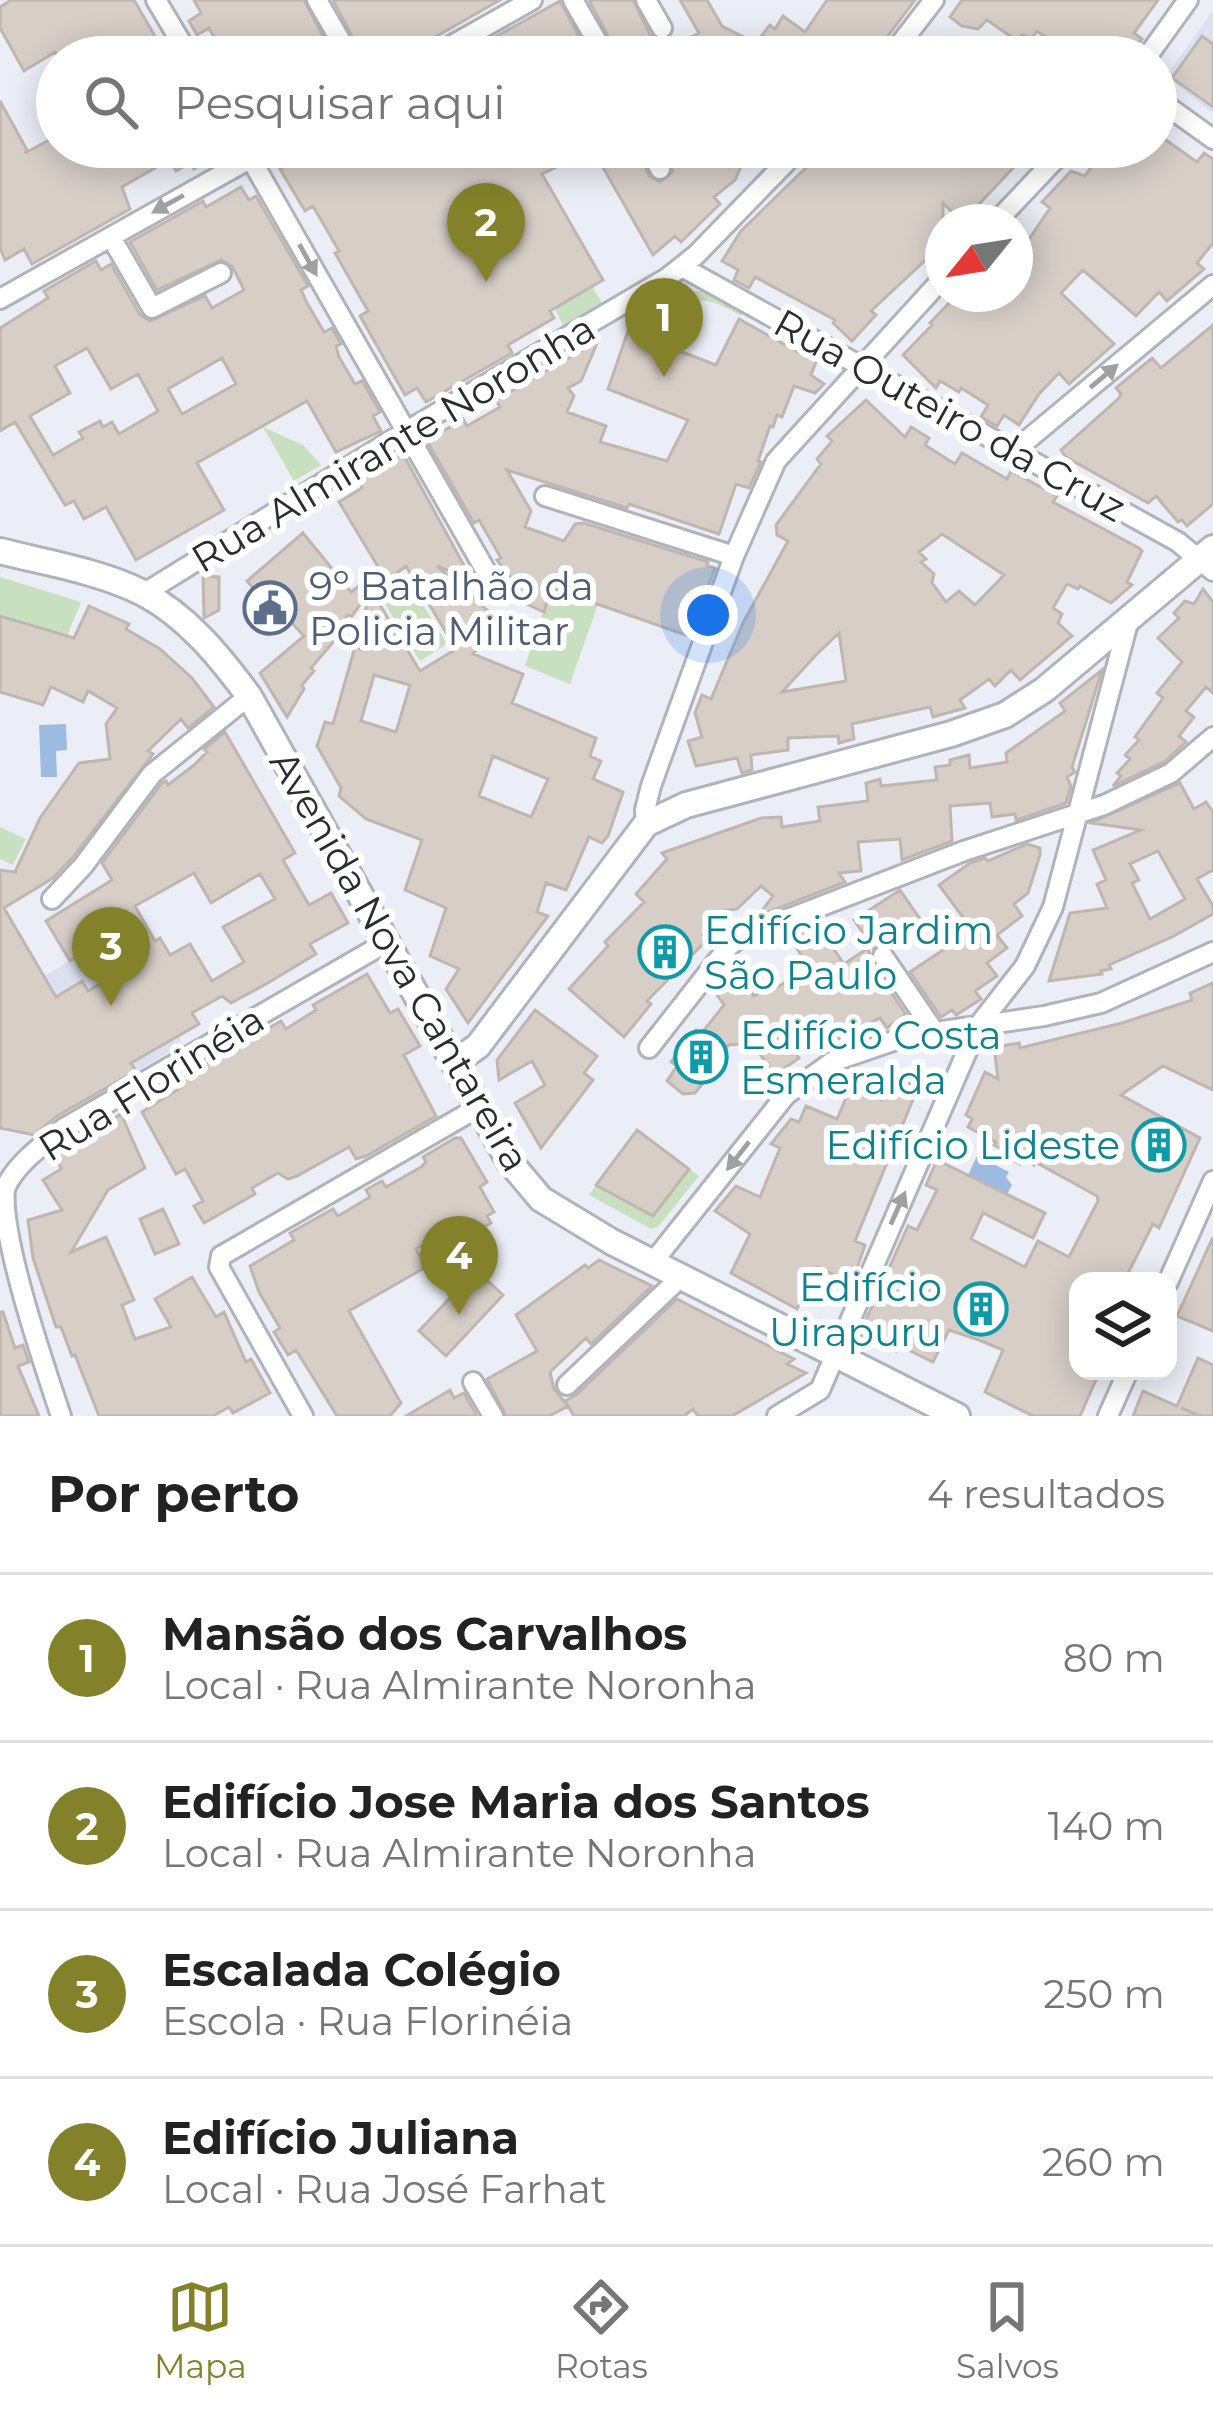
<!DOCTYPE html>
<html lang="pt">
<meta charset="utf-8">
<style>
:root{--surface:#fff;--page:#f6f6f6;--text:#222;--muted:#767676;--line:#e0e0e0;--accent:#83822a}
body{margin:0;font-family:Montserrat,sans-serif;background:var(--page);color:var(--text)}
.controls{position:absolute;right:36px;bottom:36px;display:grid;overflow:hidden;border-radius:24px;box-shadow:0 6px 30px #0003}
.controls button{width:108px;height:108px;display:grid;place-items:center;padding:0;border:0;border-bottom:3px solid var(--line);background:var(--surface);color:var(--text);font:60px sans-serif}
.compass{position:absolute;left:925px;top:204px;width:108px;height:108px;border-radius:50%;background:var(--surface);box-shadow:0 6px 30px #0003;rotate:240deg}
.you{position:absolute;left:708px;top:615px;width:42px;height:42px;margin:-30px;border:9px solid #fff;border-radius:50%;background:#1a73e8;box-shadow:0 0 0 18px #1a73e833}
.badge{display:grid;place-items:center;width:78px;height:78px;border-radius:50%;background:var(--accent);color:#fff;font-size:39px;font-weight:700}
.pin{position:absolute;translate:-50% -99px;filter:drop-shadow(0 3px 6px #0008)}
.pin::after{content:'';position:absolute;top:63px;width:42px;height:36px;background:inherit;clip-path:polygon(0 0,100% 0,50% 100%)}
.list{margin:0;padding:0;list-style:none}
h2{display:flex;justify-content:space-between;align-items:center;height:156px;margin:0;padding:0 48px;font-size:51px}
h2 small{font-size:39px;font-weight:400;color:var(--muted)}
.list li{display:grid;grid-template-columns:78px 1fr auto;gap:36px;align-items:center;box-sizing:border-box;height:168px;padding:0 48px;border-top:3px solid var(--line)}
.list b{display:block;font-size:45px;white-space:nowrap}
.list p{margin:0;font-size:39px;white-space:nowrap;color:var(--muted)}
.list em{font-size:39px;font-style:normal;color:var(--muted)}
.icon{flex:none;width:66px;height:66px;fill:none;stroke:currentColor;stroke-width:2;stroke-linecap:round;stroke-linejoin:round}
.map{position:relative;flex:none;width:1213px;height:1416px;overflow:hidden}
.search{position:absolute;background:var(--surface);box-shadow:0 6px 30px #0003;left:36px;right:36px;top:36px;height:132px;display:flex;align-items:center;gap:30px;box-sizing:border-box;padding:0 42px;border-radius:66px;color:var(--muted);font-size:45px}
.sheet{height:828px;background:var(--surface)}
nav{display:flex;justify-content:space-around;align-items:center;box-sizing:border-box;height:168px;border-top:3px solid var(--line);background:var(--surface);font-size:33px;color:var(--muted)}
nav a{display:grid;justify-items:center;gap:6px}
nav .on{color:var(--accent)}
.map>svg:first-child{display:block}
.built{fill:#dce1f1}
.green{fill:#c8e0c0}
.water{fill:#9dbbe2}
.building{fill:#d7cec8;stroke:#bfb6b0;stroke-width:3;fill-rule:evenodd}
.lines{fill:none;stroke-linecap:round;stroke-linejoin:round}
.minor-casing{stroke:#b1b3bc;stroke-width:24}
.major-casing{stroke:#b1b3bc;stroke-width:30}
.minor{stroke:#fff;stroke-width:18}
.major{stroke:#fff;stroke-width:24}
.oneway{fill:#a0a0a2}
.labels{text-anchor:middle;stroke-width:12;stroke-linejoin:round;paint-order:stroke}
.street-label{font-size:39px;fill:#2b2c30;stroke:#fff}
.service-label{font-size:39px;fill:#4e5e75;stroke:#fff;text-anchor:start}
.culture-label{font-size:39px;fill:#0d838f;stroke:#fff;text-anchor:start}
</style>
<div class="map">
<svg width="1213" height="1416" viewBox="0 0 1213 1416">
<rect width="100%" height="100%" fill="#eceef7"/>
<path class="built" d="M1213,10V114L1166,76Z
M117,933L183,1044L111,1087L44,976Z"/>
<path class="green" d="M592,286L603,305L564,327L554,308Z
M692,291H706L743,311L741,316C702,292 686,298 647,316L651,304Z
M263,427L303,445L321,465L294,481Z
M0,577L81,602L67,636L0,616Z
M409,582L447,644L420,661L382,599Z
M551,588L598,604L570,684L525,666Z
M0,827L26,839L13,865L0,859Z
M689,1169L699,1176L658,1227L651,1229L589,1195L596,1185L653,1216Z"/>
<path class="water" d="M66,724L67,750L56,751L57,777H41L39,725Z
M977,1156L1009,1172L1006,1177L1012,1185L1007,1194L968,1175Z"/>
<path class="building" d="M11,0H134L167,57H58L55,52L24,71L0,28V7Z
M194,0H304L334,57H225L209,28L197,35L189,21L201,13Z
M333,0H500L400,57H363Z
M589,0H633L650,35L665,41L669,49L699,33L680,0H707L722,26L756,43L770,25L775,29L783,16L805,32L827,0H915L872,57H619Z
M962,0H1158L1134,33L1142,39L1129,57L1069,54L1037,31L1032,38L1022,35L1017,41L987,20L978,29L962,26L950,17Z
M560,1L590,57H497L488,41Z
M1202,36L1213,44V107L1172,78Z
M0,101L27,150L25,153L55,137L57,147H228L194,169L190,163L176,171L169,160L122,187L130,209L32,264L24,249L5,260L0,248Z
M1156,133L1197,162L1204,153L1213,159V243L1197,263L1204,269L1167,301L1159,292L1136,316L1083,270L1061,293L1114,344L1069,384L1059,373L1039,394L1019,425L1004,415L997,426L981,417L988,405L961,388L959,392L940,381L936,388L903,355L932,325L930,323L954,298L967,302L973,294H1015V248L1021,238L1027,242L1050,208L1042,202L1071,171L1085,176L1106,147H1156Z
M300,147H636L649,176L660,182L673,171L664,147H750L735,180L714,197L720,204L681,242L675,236L653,255L593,150L542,174L603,280L550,311L554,318L508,345L512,353L426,402L417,388L405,395L360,316L368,311L335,253L339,251L313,206L305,211L280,169L305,154Z
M827,147H1033L962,222L943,203V264L932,254L871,311L876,315L852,341L833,323L835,320L755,277L749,288L734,280L738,270L722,261L741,231Z
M241,187L249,200L256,196L308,286L301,290L307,303L324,332L332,328L341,344L336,346L339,357L355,384L362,381L380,412L373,416L381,431L336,452L307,401L197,463L224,510L136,560L106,507L84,519L74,501L65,505L15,422L0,431V328L48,298L44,291L96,261L101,270L111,264L140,315L150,321L205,296L212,308L244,290L232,266L221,260L157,290L130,242L203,201L206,207ZM87,348L111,389L138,374L158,411L119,434L112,422L103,427L100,421L79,432L83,438L53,455L30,416L70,393L55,366ZM222,358L236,384L182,414L168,389Z
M739,319L816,362L811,375L824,384L815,393L794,386L782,417L777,415L773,427L770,426L758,461L761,462L749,488L736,484L719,534L629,504L627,508L507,470L531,511L525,527L564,541L575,524L584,523L708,562L707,565L715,568L689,636L551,588L544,612L509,596L513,580L497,560L501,558L479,520L474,523L427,441L463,419L467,426L500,407L496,400L598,341L581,381L568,388L574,396L567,412L606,426L600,442L667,461L688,420L608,389L628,331L716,365Z
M1213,325V504L1187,526L1182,520L1178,522L1156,496L1148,503L1066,457L1061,450L1119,398L1121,394L1116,388L1152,358L1161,368Z
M866,400L905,437L911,427L929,438L925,445L955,464L962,453L1007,479L1011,471L1057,496L1053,502L1139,548L1142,551L1127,582L1132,585L1111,603L1080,586L1078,589L1067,584L1053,608L1062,614L1058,623L1072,636L1020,680L1011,670L995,686L989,679L960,700L965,708L933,717L930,707L852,724L854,739L839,743L838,736L788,738V750L751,755L752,770L742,773L737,758L696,766L688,741L702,737L695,713L702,695L711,699L743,623L788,541L777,535L776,525L821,464L817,459L832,441L827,436ZM942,534L1004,575L975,605L959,591L946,602L932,583L934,574L921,562L926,559L919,552ZM839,633L846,681L782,692L816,655Z
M403,454L472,580L437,566L495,617L488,624L491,628L484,636L487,638L473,654L523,674L512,703L596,738L590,756L601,761L593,779L623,792L608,836L602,843L589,837L566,890L546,883L537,912L548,916L468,1023L446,989L459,969L430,956L446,908L405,890L422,840L366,819L339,796L341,788L317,746L325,722L333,724L355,647L364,650L373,622L363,619L371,590L420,671L456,649L406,566L387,581L382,573L352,616L347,615L335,640L311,668L314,671L302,685L304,689L287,717L260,673L304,636L263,592L260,596L247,581L303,533L351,592L380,570L339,502L362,488L359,478ZM374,675L410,685L396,732L361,721ZM493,756L548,779L531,817L479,796Z
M203,576L219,577V610L204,618Z
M1203,589L1213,602V693L1206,687L1186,711L1194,717L1179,736L1186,742L1164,762L1113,786L1121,776L1117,773L1130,759L1125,755L1139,740L1135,737L1163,698L1157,693L1182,662L1158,638L1179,618L1174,613L1185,601L1194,604Z
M89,606L129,624L126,629L160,649L192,678L214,707L188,728L181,719L148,751L153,754L73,857L53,878L4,908L56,997L82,981L88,991L123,970L105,940L70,961L46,921L112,880L102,863L162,783L166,781L168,785L194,765L207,752L204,749L225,732L295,853L283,860L309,905L331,893L348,923L310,944L316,954L266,984L231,1003L222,996L192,1013L199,1024L131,1063L136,1071L57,1116L34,1135L0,1128V870L15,872L40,818L79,763L110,759L106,724L117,708L88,691L83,702L51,687L43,705L0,692V616L74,638ZM194,873L211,903L260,874L275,899L223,927L244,962L212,981L190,944L170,955L160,938L155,941L135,906Z
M1102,670L1072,767L1075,772L1067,777L1071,786L1066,803L1016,820L1015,814L992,817L990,803L950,806L952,841L902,860L900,839L858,842L861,871L839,873L845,882L758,916L773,896L761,886L737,909L726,910L703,935L708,939L647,1001L651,1004L624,1037L569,989L608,946L605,942L644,902L636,894L667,859L662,853L761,818L781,817L782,827L820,821L818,807L868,801L866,783L880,779L881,786L937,780L935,767L950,765V760L969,755L970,768L1007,762L1006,753L1065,711L1060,703Z
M1180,783L1194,809L1206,802L1213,812V870L1197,879L1213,906V914L1172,937L1109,965L1111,969L1101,971L1102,974L1049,981L1070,913L1107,908L1097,884L1106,880L1093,850L1141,830L1091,823ZM1158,851L1185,899L1150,919L1132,883L1139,880L1130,864Z
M1027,844L1040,848V855L1028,893L1014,904L1022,916L997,935L1007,948L987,963L997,976L975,991L981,999L956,1015L952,1010L941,1017L910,972L946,948L938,938L965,920L939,885L970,863L985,858L988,861Z
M900,890L923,923L890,945L881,943L873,948L854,920Z
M816,923L844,964L868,948L872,964L911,1022L903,1016L887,1028L880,1018L839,1039L833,1028L795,1053L799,1058L775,1075L752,1043L728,1045L720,1062L706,1061L708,1077L695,1093L683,1094L667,1081L677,1066L671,1062L681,1049L696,1030L701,1034L724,1005L713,989L731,965L754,996L773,984L776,988L784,983L789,990L814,974L787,934Z
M367,974L390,1013L398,1009L420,1046L404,1055L436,1116L366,1156L356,1159L349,1147L297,1176L288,1179L278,1173L252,1188L255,1194L204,1223L194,1206L203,1201L185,1169L176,1174L142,1112L180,1088L176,1082L281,1021L286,1029L316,1010L313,1005Z
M1213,983V1090L1163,1066L1121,1095L1200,1138L1159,1228L1153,1224L1124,1281H1078V1371L1098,1375L1080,1416H1033L985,1392L1003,1350L979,1340L949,1330L933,1362L898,1345L896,1351L859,1335L908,1226L917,1230L937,1190L926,1185L937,1160L1045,1213L1033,1238L983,1213L971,1239L1025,1267L1038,1241L1069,1257L1098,1201L1097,1196L1035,1162L1034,1165L1022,1158L1020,1164L1003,1155L1005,1151L994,1145L996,1142L968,1127L972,1119L966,1115L985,1072L998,1079L994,1047L1019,1043L1020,1048L1122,1023L1192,1000L1190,993Z
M535,1010L597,1056L584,1073L593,1080L541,1148L515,1103L545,1085L532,1061L499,1080L497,1060Z
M892,1076L918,1087L855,1241L865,1245L852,1283L817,1267L797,1309L731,1273L750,1234L715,1211L736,1186L760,1197L780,1148L771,1144L791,1119L799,1122L806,1106L837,1119L851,1086L882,1100Z
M121,1114L145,1168L108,1190L71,1252L106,1237L134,1300L122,1305L135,1339L171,1327L155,1299L192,1277L216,1317L224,1312L246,1362L251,1359L270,1393L233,1413L229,1407L213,1416H99L75,1355L72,1356L61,1327H56L33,1258L28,1220L62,1210L43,1180L61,1169L55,1154Z
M637,1130L689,1169L653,1216L596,1185Z
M455,1138H461L487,1182L480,1187L494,1212L487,1216L491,1223L453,1245L445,1232L416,1249L426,1267L349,1311L401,1403L390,1416H337L296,1350L288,1355L274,1332L280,1328L259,1292L250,1266L294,1240L290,1233L333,1209L338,1216L370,1197L366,1190L382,1181L386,1187L421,1167L426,1162L423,1157Z
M163,1209L179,1244L155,1254L140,1219Z
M1213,1237V1331L1177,1316Z
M599,1260L652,1286L591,1344L586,1338L550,1372L554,1389L568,1406L549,1416H506L487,1379L537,1351L516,1315L585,1265L588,1268Z
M476,1270L503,1295L446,1356L419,1331Z
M677,1299L794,1359L787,1364L806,1373L732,1416H698L693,1409L684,1416H574L565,1401L576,1395Z
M0,1312H3L15,1348L23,1345L29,1362L18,1366L39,1416H0Z
M1198,1358L1213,1365V1416H1201L1181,1408L1200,1416H1133L1143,1391L1177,1406Z
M450,1390L454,1398L464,1393L477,1416H406Z"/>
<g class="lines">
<g class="minor-casing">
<path id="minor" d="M156,0L190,57
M317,0L350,57
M573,0L606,57
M646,0L662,28
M901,45L982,57
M431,57L532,0
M890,57L934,0
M1147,57L1188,0
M1156,98L1213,139
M244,147L487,573
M649,147L660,169
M996,222L1067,147
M111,237L152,308L221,273
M682,267L1178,542L1213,571
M0,299L271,147
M1014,451L1213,285
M545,496L734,556
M143,594L405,432L667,278L696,255L801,147
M646,824L645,810L651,786L734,556L776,461L943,278
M52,899L83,866L152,774L249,696
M883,956L934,1031
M649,1048L729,946L741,937L964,851L1104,805L1171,773L1213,737
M653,1262L786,1095L832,1062L908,1036L1044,1016L1101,1003L1213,952
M1168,1282L1213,1181
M473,1382L493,1416
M567,1385L682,1276
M61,1416C44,1365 0,1237 5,1189C15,1164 44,1144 64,1128L387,942
M303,1416L219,1267L221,1256L479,1107
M777,1416L820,1390L978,1026L1025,966L1053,907L1129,619
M1108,1416L1128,1371"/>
</g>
<g class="major-casing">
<path id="major" d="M0,551C47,563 99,571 143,593C187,616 220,657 249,696L509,1161L541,1199L612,1242L957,1416
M454,1063L478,1046L646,824L686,805L951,734L1005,715L1044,690L1213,548"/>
</g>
<use href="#minor" class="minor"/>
<use href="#major" class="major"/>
</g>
<defs><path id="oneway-solid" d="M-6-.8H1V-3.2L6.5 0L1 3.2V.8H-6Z" transform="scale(3)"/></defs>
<g class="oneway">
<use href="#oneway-solid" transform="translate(168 204) rotate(151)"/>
<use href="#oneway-solid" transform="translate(308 260) rotate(61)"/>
<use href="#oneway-solid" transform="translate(1104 376) rotate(-40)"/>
<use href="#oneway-solid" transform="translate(738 1156) rotate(128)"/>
<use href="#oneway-solid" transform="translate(898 1208) rotate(-66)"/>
</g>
<defs>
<g id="civic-ring" transform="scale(2.7)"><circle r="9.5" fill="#fff" stroke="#5c6f8a" stroke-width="1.5"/><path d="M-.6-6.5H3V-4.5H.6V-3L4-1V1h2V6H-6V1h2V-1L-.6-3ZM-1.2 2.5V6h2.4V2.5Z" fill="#5c6f8a"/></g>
<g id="building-ring" transform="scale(2.7)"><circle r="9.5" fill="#fff" stroke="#0f9aa8" stroke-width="1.5"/><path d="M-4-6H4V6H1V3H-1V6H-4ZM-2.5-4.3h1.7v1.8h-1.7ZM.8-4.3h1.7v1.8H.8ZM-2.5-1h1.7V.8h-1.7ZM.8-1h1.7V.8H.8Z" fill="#0f9aa8"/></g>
</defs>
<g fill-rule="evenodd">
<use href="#civic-ring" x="270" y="608"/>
<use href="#building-ring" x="665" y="952"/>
<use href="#building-ring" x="701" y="1057"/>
<use href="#building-ring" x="1159" y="1145"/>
<use href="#building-ring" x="981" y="1309"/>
</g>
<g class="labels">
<g class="street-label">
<text transform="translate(950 415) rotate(29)" y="14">Rua Outeiro da Cruz</text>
<text transform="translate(393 443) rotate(-31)" y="14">Rua Almirante Noronha</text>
<text transform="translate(400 961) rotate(60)" y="14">Avenida Nova Cantareira</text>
<text transform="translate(151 1083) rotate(-32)" y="14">Rua Florinéia</text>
</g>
<g class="service-label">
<text x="309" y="600">9º Batalhão da<tspan x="309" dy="45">Policia Militar</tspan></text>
</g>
<g class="culture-label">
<text x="704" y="944">Edifício Jardim<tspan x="704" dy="45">São Paulo</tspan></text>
<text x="740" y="1049">Edifício Costa<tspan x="740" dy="45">Esmeralda</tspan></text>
<text x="1120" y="1159" text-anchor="end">Edifício Lideste</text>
<text x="942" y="1301" text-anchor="end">Edifício<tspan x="942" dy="45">Uirapuru</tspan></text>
</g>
</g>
</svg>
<div class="controls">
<button><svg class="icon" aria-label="layers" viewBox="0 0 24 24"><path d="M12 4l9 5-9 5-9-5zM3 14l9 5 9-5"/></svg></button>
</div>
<svg class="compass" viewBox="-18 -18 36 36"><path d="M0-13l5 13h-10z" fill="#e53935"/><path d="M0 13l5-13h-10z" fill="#767676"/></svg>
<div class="you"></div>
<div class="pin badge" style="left:664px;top:377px">1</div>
<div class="pin badge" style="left:486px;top:282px">2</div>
<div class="pin badge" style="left:111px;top:1006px">3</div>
<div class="pin badge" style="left:459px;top:1315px">4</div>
<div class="search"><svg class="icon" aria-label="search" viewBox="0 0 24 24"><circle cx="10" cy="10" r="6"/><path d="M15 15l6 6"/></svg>Pesquisar aqui</div>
</div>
<section class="sheet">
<h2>Por perto<small>4 resultados</small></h2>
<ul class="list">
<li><span class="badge">1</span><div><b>Mansão dos Carvalhos</b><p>Local · Rua Almirante Noronha</p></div><em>80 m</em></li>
<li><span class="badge">2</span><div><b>Edifício Jose Maria dos Santos</b><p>Local · Rua Almirante Noronha</p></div><em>140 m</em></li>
<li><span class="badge">3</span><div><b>Escalada Colégio</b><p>Escola · Rua Florinéia</p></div><em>250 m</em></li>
<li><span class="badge">4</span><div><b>Edifício Juliana</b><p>Local · Rua José Farhat</p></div><em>260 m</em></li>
</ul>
</section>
<nav>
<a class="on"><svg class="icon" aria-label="map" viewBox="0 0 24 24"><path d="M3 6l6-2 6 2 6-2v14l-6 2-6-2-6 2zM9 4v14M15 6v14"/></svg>Mapa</a>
<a><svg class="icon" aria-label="directions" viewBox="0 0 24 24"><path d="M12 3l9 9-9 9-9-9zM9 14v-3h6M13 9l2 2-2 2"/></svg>Rotas</a>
<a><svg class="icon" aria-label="saved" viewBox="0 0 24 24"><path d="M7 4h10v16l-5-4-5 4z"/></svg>Salvos</a>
</nav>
